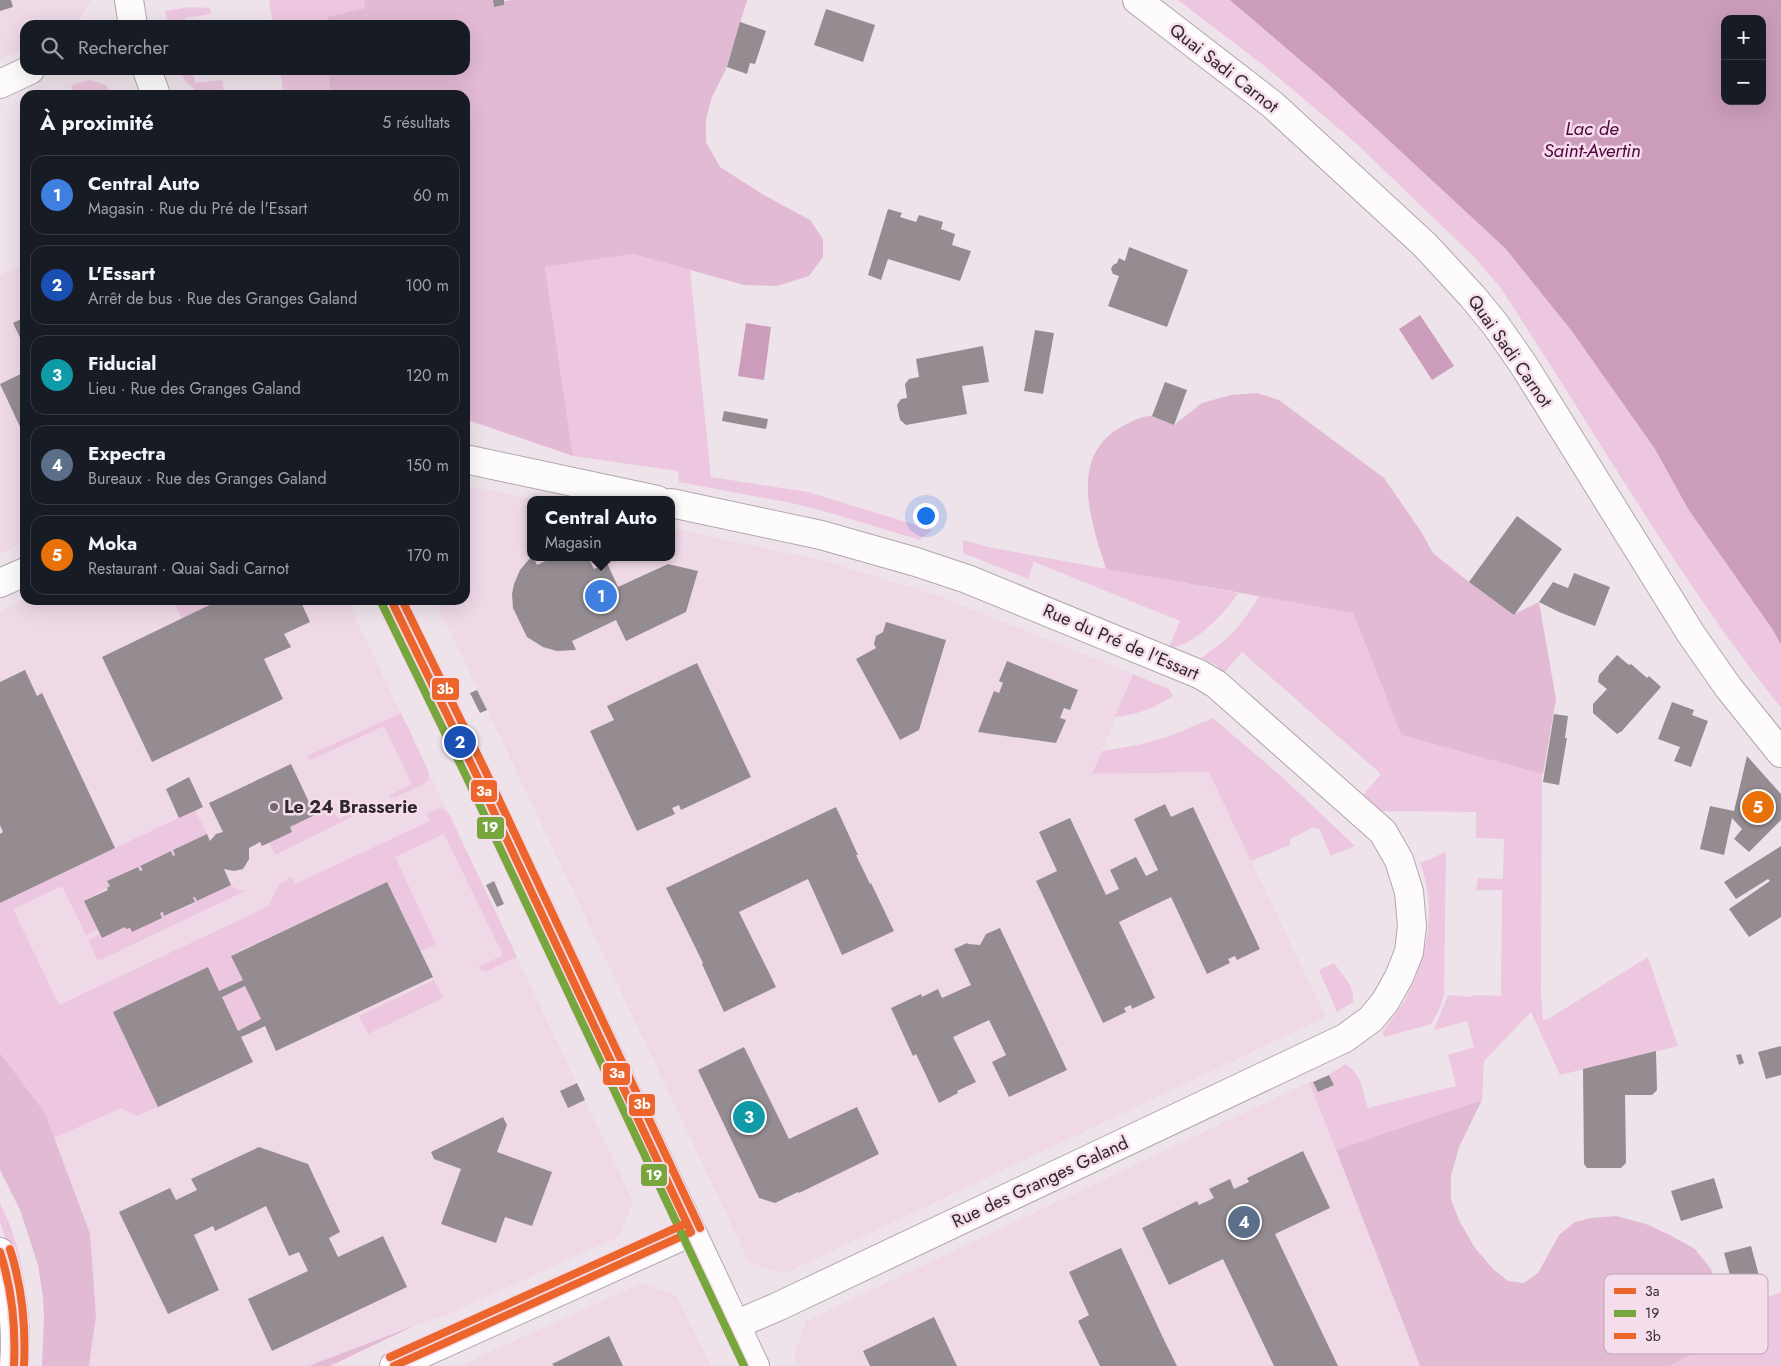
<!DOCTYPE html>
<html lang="fr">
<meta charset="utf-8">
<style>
:root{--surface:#171b24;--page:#20242c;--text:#f1f3f6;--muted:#9ea1a6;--line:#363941;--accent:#ea580c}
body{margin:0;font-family:Jost,sans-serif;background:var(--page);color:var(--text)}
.controls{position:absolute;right:15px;top:15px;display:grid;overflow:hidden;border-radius:10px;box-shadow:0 5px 20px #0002}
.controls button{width:45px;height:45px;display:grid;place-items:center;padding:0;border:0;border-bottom:1px solid var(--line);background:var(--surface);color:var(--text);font:25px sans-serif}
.you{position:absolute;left:925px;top:515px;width:18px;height:18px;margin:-12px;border:4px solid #fff;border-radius:50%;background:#1a73e8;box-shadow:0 0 0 8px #1a73e833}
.badge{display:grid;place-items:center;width:32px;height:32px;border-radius:50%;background:var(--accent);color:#fff;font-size:16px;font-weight:700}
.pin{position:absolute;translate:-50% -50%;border:2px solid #fff;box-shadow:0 1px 5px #0006}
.popup{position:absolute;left:527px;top:496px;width:148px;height:65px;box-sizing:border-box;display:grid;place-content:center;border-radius:10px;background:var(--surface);filter:drop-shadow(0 1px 4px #0005);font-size:16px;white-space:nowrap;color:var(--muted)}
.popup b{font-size:19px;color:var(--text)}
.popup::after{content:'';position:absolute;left:50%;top:100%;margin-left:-10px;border:10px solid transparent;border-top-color:var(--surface)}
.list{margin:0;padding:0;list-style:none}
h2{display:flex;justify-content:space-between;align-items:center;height:65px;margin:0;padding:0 20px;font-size:21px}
h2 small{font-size:16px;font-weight:400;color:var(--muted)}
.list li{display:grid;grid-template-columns:32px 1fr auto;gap:15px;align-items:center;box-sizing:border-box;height:80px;margin:0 10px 10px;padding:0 10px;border:1px solid var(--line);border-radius:15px}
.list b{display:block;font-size:19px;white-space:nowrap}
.list p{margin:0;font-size:16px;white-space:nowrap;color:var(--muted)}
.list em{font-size:16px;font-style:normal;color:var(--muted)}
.icon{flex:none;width:28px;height:28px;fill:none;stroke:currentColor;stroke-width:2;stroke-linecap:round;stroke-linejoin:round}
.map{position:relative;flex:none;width:1781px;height:1366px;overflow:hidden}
.search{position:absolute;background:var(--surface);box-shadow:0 5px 20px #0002;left:20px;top:20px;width:450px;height:55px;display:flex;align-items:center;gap:12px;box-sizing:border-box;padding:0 18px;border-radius:15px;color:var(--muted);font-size:19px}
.panel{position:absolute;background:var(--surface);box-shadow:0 5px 20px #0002;left:20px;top:90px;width:450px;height:515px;border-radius:15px}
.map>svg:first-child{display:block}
.built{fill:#efd9e7}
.green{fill:#edc7df}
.forest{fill:#e2bad4}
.water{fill:#cb9dbb;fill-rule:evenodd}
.building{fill:#948c91;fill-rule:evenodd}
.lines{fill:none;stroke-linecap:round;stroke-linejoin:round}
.minor-casing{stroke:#b0a7ad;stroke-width:30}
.minor{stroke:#fdfbfc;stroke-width:28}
.bus-1-casing{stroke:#f5ddec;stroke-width:11}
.bus-2-casing{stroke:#f5ddec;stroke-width:11}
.bus-3-casing{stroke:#f5ddec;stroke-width:11}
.bus-1{stroke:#ec652c;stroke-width:8}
.bus-2{stroke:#77a63c;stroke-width:8}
.bus-3{stroke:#ec652c;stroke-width:8}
.poi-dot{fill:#746970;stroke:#f5ddec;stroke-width:2}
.labels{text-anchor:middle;stroke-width:5;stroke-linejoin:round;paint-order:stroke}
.street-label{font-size:18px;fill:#31282e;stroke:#f5ddec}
.poi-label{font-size:18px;font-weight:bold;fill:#31282e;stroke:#f5ddec;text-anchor:start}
.water-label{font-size:19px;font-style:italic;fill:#50043e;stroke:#f5ddec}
.key{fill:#f5ddec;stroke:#baa7b3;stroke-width:1}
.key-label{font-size:14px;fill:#31282e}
.line-badge{stroke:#f5ddec;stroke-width:2}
.badge-label{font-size:14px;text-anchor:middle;font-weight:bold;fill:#fff}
</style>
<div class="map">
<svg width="1781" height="1366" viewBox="0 0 1781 1366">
<rect width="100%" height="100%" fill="#efe3eb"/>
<path class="built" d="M0,0H91L79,22L73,25H25V48L0,60Z
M25,263V542L0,554V275Z
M465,485L536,500H531V557H671V528L825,561L936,595L1133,674L1093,774L1209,772L1326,1017L784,1274L749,1262L435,600H465Z
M25,600H347L633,1201L620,1236L453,1312L309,1366H89L96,1315L90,1234L45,1113L0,1053V612Z
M1309,1082L1420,1366H798L794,1356L806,1321Z
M642,1283L677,1296L711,1366H463L480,1356Z"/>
<path class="green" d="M269,0H364L366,8L328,17V25H273Z
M1178,0H1230L1328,84L1505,248L1571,330L1655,449L1688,509L1773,630L1781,645V708C1676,576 1593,428 1500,287L1474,257L1357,144L1267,68Z
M189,7L210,8L211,14L185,18L186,25H169L165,11Z
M181,70H193L195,83L222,80L224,95H201L184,80Z
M280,70H329L330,95H284Z
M91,80L106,85L112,95H76L71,86L80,82Z
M633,254L690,270L711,477L808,492L932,530L920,540L837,515L796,504L679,482L678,471L573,456L545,267Z
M963,540L988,547L1238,593C1227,611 1192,649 1169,647L1180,621L1034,562L1028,579L963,553Z
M1259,596L1353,613L1401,735L1542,773L1541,995L1543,1020L1548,1019L1648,957L1678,1046L1560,1075L1531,1012L1484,1061L1482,1100L1336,1150L1309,1082H1313L1318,1092L1333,1085L1329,1075L1345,1064C1363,1076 1362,1089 1368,1108L1456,1086L1448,1055L1474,1047L1467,1021L1434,1030L1448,995L1472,997L1474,995L1501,996L1502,890H1476L1478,878L1503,879L1504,839L1476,838V812L1381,811L1363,795L1381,774L1242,652L1224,673L1216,665L1201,658C1228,639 1242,626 1259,596Z
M173,600H220L182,619Z
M1133,674L1169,689L1173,696C1155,708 1136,715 1115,717Z
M401,713L429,772L428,780L420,786L394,798L388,796L412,784L384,726L309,761L307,756Z
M1213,718L1282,777L1355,846L1331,856L1319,829L1312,828L1290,839V845L1251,861L1209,772L1092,774L1102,751L1138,745L1167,737Z
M332,808L338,819L361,808L362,812L275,855L269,842L292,832L290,827Z
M440,808L445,810L449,814L517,957L487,971H483L478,967L503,955L444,834L395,857L436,944L420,951L387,882L231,955L243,980L219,991L208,967L113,1012L158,1107L137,1116L121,1108L54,1138L45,1113L0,1053V903L195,810L207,834L174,850L175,855L173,856L171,851L141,865L143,870L140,871L138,867L108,881L110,886L85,901L98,929L86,935L62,886L13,909L59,1005L269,906L278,886L291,876L295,884L430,821L426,814Z
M1446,852L1444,994L1440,1008L1431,1024L1385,1037L1382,1033C1390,1022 1399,1010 1406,998C1428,957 1437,906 1420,863Z
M231,885L236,889L245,891L100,960H97L88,940L100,934L103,938L125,927L127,929L130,928L132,932L162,918L160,913L163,912L165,916L195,903L193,897H195L198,901Z
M1334,963C1342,975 1355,986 1353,1002L1337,1012L1319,970Z
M434,980L443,998L368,1034L359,1016Z
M245,986L261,1019L238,1031L222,997Z
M0,1203C25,1252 29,1306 30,1360L24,1365L13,1261L0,1222Z
M1781,1292V1366H1669L1691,1355L1720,1321V1312L1764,1294L1765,1298Z"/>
<path class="forest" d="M364,0H493L494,7L504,5V1L514,0H747L727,67L712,97L706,119V142L720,167L764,195L810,220L823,239V257L809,276L777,286L744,285L633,254L545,267L573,456L465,419V95H330L329,70H465V25H328V17L365,8Z
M1257,393L1279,400L1384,478L1422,533L1433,553L1469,582L1514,614L1539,602L1556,699L1543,774L1401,735L1353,613L1106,569C1092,524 1067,457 1121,427C1130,422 1142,415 1153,416C1160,417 1168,422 1174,425L1202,403L1231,395Z
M0,1053L45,1113L90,1234L96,1315L89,1366H42L44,1317L43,1297L38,1265L20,1210L0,1170Z
M1482,1100L1459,1147L1451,1176V1200L1460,1222L1475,1248L1493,1269L1508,1281L1524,1283L1538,1273L1559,1235L1575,1222L1591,1218L1616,1216L1646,1224L1670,1235L1695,1249L1711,1269L1719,1296L1720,1321L1710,1340L1691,1355L1669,1366H1420L1336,1150Z
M416,1325L330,1366H309Z"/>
<path class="water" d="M1230,0H1781V645L1773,630L1688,509L1655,449L1571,330L1505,248L1328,84ZM1725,19H1762V101H1725Z
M1420,315L1454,366L1432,380L1399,329Z
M746,323L771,327L764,380L738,376Z"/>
<path class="building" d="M0,0H11L13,7L0,11Z
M493,0H504V5L494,7Z
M826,9L875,25L863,62L814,45Z
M740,22L766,31L755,64L750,63L747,74L727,67Z
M888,209L902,213L900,217L916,222L919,215L943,222L941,229L955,234L952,245L971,251L960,281L888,259L881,280L868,275Z
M1129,247L1188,270L1167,327L1108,306L1119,276L1113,274L1111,269L1113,265L1117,263L1119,258L1125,261Z
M25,317V348L13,323Z
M1035,330L1054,333L1043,394L1024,391Z
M983,346L989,382L962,386L967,414L906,425L900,420L897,405L901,399L907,398L905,384L909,379L919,377L916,359Z
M25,372V429L22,431L0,384Z
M1165,382L1187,390L1174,425L1152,416Z
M724,411L768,419L766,429L722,421Z
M1517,516L1562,549L1514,615L1469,582Z
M531,557H533L537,565L554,557H588L594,569L607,563L618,587L668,564L698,571L686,612L626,641L616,620L572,641L576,650L557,651L543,647L527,637L513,608L512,594L514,584L520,570Z
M1574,573L1610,587L1595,626L1559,612L1539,602L1553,582L1568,588Z
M220,600H300L310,622L284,634L291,647L264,659L283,699L152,762L102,657Z
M886,622L946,640L919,730L900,740L856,659L876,648L874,644L876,636L883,632Z
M1617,655L1629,665L1631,664L1647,678L1649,676L1661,687L1622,731L1617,734L1593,713V704L1607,689L1598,682L1599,675Z
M1007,661L1078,690L1070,710L1064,708L1060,718L1066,720L1056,743L978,732L994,691L999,693L1003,683L999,681Z
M697,663L751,777L681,810L679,805L672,808L675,814L637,831L590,731L614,720L607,706Z
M25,670L37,696L42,693L115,848L0,903V834L3,832L0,825V682Z
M477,690L487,710L480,713L470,693Z
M1672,702L1694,710L1692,715L1708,721L1691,767L1674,761L1680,747L1658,739Z
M1554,714L1568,716L1565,738H1567L1559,785L1543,782Z
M1747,756L1781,794V820L1749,852L1734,839L1742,829L1732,818L1724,855L1700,849L1710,806L1734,811Z
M291,764L315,815L290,827L292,832L262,846L260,842L249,848V859L243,869L234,871L224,869L231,885L197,901L195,897H193L195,902L164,916L163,912L160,913L162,918L132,932L130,928L126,929L125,927L102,938L84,901L108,890L107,888L110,886L107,881L138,867L140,871L143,870L140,866L171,851L173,856L175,855L173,850L207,834L210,841L216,834L223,832L209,803Z
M189,777L203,807L179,818L166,789Z
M1165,804L1171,817L1193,807L1260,949L1237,960L1235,956L1228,959L1230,963L1207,974L1171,897L1119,922L1155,998L1132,1009L1131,1005L1124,1008L1126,1012L1103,1023L1036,881L1057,871L1039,832L1070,818L1106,895L1119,889L1110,870L1136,857L1146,876L1158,870L1134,819Z
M836,807L858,855H856L870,884L871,883L894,931L842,955L808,879L739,912L776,987L724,1012L702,964L703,963L666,888Z
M1781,846V917L1749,937L1729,909L1770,881L1768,879L1736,899L1724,882Z
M494,881L504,904L497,907L486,885Z
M387,882L433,977L276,1051L265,1026L248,1034L241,1037L253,1062L158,1107L113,1012L208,967L219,991L243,980L231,956ZM245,986L261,1019L238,1031L222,997Z
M1000,928L1067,1070L1009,1097L992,1062L1006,1055L989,1020L953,1037L976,1082L957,1091L958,1093L939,1103L916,1054L913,1056L891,1008L921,994L922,997L938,989L942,998L971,985L954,949L967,943L968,944L980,945L986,934Z
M1781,1046V1075L1766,1079L1758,1052Z
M744,1047L789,1139L857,1107L879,1154L799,1193L798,1192L775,1203L759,1198L698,1070Z
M1656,1051L1657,1090L1652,1095H1625L1626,1163L1621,1168H1587L1584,1164L1583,1069Z
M1741,1054L1744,1063L1739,1065L1736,1055Z
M1329,1075L1334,1085L1318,1092L1313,1082Z
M577,1083L585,1100L568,1108L560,1091Z
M503,1117L507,1125L497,1152L552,1172L532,1226L505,1217L496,1243L441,1224L461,1169L434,1159L431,1152Z
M259,1147L308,1164L340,1232L329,1238L338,1257L383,1236L407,1287L272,1351L248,1299L308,1271L299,1252L289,1256L266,1206L215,1231L213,1226L194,1235L219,1290L168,1314L119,1212L170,1188L176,1200L197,1190L191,1179Z
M1303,1151L1330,1208L1275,1234L1338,1366H1274L1223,1259L1169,1285L1142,1228L1197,1201L1199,1205L1214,1198L1209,1189L1230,1179L1234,1189L1249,1182L1247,1178Z
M1714,1178L1723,1208L1681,1221L1671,1191Z
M1751,1246L1764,1294L1737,1301L1724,1253Z
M1121,1248L1165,1342L1177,1366H1100L1078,1321L1089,1315L1069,1272Z
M934,1317L957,1366H870L863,1351Z
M609,1336L623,1366H554L552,1364Z"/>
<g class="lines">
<g class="minor-casing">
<path id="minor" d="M129,0L133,25
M1137,0L1273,105L1425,245L1472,296L1495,324L1523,364L1691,634L1728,687L1781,753
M147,70L156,95
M0,84L30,70
M465,459L657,500
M671,503L821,535L916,562L967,579L1199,674L1216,684L1383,832L1399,860L1409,892L1412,926L1409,952L1399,977L1385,1002L1371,1019L1345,1038L777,1307L735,1325
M0,583L25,572
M391,600L476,774L755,1366
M0,1252C12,1287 17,1328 14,1366
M394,1366L691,1232"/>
</g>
<use href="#minor" class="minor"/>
<g class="bus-1-casing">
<path id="bus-1" d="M391,600L476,774L691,1232
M0,1252C12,1289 16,1327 14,1366
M394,1366L691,1232"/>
</g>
<g class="bus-2-casing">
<path id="bus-2" d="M382,604L467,778L744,1366"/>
</g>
<g class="bus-3-casing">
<path id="bus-3" d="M402,600L485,770L700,1228
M10,1249C22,1287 26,1326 24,1366
M390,1357L687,1223"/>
</g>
<use href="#bus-1" class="bus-1"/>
<use href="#bus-2" class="bus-2"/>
<use href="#bus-3" class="bus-3"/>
</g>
<circle class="poi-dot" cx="274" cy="807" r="5"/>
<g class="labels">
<g class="street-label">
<text transform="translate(1224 68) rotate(38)" y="6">Quai Sadi Carnot</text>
<text transform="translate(1510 351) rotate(55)" y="6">Quai Sadi Carnot</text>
<text transform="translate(1121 642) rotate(23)" y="6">Rue du Pré de l'Essart</text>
<text transform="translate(1040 1182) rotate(-25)" y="6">Rue des Granges Galand</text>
</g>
<g class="poi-label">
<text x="284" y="813">Le 24 Brasserie</text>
</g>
<g class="water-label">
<text x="1592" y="135">Lac de<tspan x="1592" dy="22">Saint-Avertin</tspan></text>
</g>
</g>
<rect x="1604" y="1274" width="164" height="80" rx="8" class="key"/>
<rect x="1614" y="1288" width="22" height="6" fill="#ec652c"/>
<rect x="1614" y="1310" width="22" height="7" fill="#77a63c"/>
<rect x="1614" y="1333" width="22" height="6" fill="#ec652c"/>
<g class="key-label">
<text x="1645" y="1296">3a</text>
<text x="1645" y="1318">19</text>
<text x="1645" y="1341">3b</text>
</g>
<g class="line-badge">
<rect x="431" y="677" width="29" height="24" rx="5" fill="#ec652c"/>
<rect x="470" y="779" width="28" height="24" rx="5" fill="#ec652c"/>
<rect x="476" y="816" width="29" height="24" rx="5" fill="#77a63c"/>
<rect x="602" y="1062" width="29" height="24" rx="5" fill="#ec652c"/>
<rect x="628" y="1093" width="28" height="24" rx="5" fill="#ec652c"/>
<rect x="640" y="1163" width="28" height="24" rx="5" fill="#77a63c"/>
</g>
<g class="badge-label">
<text x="445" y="694">3b</text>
<text x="484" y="796">3a</text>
<text x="490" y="832">19</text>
<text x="617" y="1078">3a</text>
<text x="642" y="1109">3b</text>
<text x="654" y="1180">19</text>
</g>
</svg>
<div class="controls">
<button>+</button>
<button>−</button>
</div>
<div class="you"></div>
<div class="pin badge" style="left:601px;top:596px;background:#3f7fe0">1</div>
<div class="popup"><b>Central Auto</b>Magasin</div>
<div class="pin badge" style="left:460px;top:742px;background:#1a4fb4">2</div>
<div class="pin badge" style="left:749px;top:1117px;background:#0f9aa8">3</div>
<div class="pin badge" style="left:1244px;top:1222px;background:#5c6f8a">4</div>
<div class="pin badge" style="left:1758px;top:807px;background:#e8710a">5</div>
<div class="search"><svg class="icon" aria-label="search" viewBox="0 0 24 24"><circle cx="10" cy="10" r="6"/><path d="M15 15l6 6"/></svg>Rechercher</div>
<section class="panel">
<h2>À proximité<small>5 résultats</small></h2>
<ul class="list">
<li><span class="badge" style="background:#3f7fe0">1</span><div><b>Central Auto</b><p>Magasin · Rue du Pré de l'Essart</p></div><em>60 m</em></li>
<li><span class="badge" style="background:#1a4fb4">2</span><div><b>L'Essart</b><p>Arrêt de bus · Rue des Granges Galand</p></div><em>100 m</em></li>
<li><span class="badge" style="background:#0f9aa8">3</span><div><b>Fiducial</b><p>Lieu · Rue des Granges Galand</p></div><em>120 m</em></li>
<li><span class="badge" style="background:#5c6f8a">4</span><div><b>Expectra</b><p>Bureaux · Rue des Granges Galand</p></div><em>150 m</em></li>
<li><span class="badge" style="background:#e8710a">5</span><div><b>Moka</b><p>Restaurant · Quai Sadi Carnot</p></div><em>170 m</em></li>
</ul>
</section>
</div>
